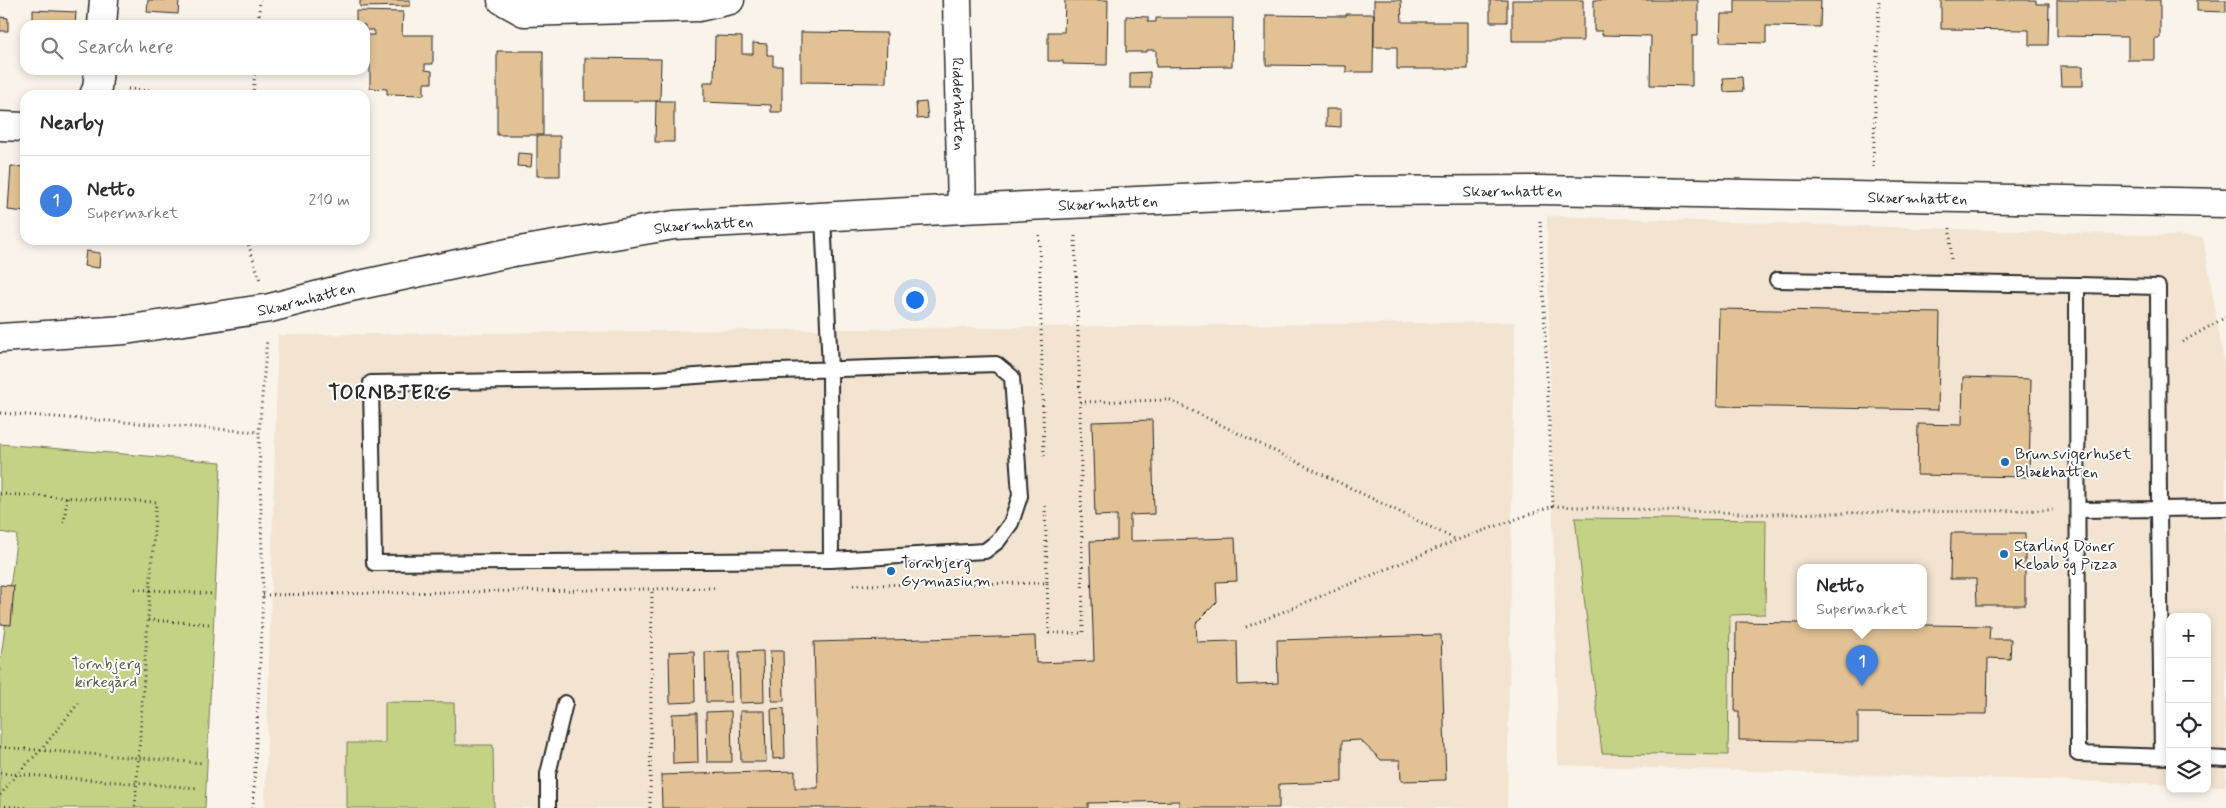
<!DOCTYPE html>
<meta charset="utf-8">
<style>
:root{--surface:#fff;--page:#f2f2f3;--text:#2b2b33;--muted:#7c7c81;--line:#e1e1e2;--accent:#ea580c}
body{margin:0;font-family:Mynerve,sans-serif;background:var(--page);color:var(--text)}
.controls{position:absolute;right:15px;bottom:15px;display:grid;overflow:hidden;border-radius:10px;box-shadow:0 2px 8px #0003}
.controls button{width:45px;height:45px;display:grid;place-items:center;padding:0;border:0;border-bottom:1px solid var(--line);background:var(--surface);color:var(--text);font:25px sans-serif}
.you{position:absolute;left:914px;top:299px;width:18px;height:18px;margin:-12px;border:4px solid #fff;border-radius:50%;background:#1a73e8;box-shadow:0 0 0 8px #1a73e833}
.badge{display:grid;place-items:center;width:32px;height:32px;border-radius:50%;background:var(--accent);color:#fff;font-size:16px;font-weight:700}
.pin{position:absolute;translate:-50% -41px;filter:drop-shadow(0 1px 2px #0008)}
.pin::after{content:'';position:absolute;top:26px;width:18px;height:15px;background:inherit;clip-path:polygon(0 0,100% 0,50% 100%)}
.popup{position:absolute;left:1797px;top:564px;width:130px;height:65px;box-sizing:border-box;display:grid;place-content:center;border-radius:10px;background:var(--surface);filter:drop-shadow(0 1px 4px #0005);font-size:16px;white-space:nowrap;color:var(--muted)}
.popup b{font-size:19px;color:var(--text)}
.popup::after{content:'';position:absolute;left:50%;top:100%;margin-left:-10px;border:10px solid transparent;border-top-color:var(--surface)}
.list{margin:0;padding:0;list-style:none}
h2{display:flex;justify-content:space-between;align-items:center;height:65px;margin:0;padding:0 20px;font-size:21px}
h2 small{font-size:16px;font-weight:400;color:var(--muted)}
.list li{display:grid;grid-template-columns:32px 1fr auto;gap:15px;align-items:center;box-sizing:border-box;height:90px;padding:0 20px;border-top:1px solid var(--line)}
.list b{display:block;font-size:19px;white-space:nowrap}
.list p{margin:0;font-size:16px;white-space:nowrap;color:var(--muted)}
.list em{font-size:16px;font-style:normal;color:var(--muted)}
.icon{flex:none;width:28px;height:28px;fill:none;stroke:currentColor;stroke-width:2;stroke-linecap:round;stroke-linejoin:round}
.map{position:relative;flex:none;width:2226px;height:808px;overflow:hidden}
.search{position:absolute;background:var(--surface);box-shadow:0 2px 8px #0003;left:20px;top:20px;width:350px;height:55px;display:flex;align-items:center;gap:12px;box-sizing:border-box;padding:0 18px;border-radius:15px;color:var(--muted);font-size:19px}
.panel{position:absolute;background:var(--surface);box-shadow:0 2px 8px #0003;left:20px;top:90px;width:350px;height:155px;border-radius:15px}
.map>svg:first-child{display:block}
.built{fill:#f2e4d0;fill-rule:evenodd}
.green{fill:#c4d286;stroke:#787e58}
.building{fill:#e2c295;stroke:#2b2b2b}
.lines{fill:none;stroke-linecap:round;stroke-linejoin:round}
.lane-casing{stroke:#2b2b2b;stroke-width:18}
.street-casing{stroke:#2b2b2b;stroke-width:31}
.secondary-casing{stroke:#2b2b2b;stroke-width:31}
.path{stroke:#2b2b2b;stroke-width:3;stroke-dasharray:1 4;stroke-linecap:butt}
.lane{stroke:#fff;stroke-width:14}
.street{stroke:#fff;stroke-width:28}
.secondary{stroke:#fff;stroke-width:28}
.poi-dot{fill:#1f6fb2;stroke:#fff;stroke-width:2}
.labels{text-anchor:middle;stroke-width:4;stroke-linejoin:round;paint-order:stroke}
.street-label{font-size:16px;fill:#2b2b2b;stroke:#fff}
.poi-label{font-size:16px;fill:#2b2b2b;stroke:#fff;text-anchor:start}
.park-label{font-size:16px;fill:#595d46;stroke:#fff}
.district-label{font-size:21px;font-weight:bold;letter-spacing:1px;fill:#2b2b2b;stroke:#fff}
</style>
<div class="map">
<svg width="2226" height="808" viewBox="0 0 2226 808">
<rect width="100%" height="100%" fill="#f9f3ea"/>
<filter id="ink" filterUnits="userSpaceOnUse"><feTurbulence type="fractalNoise" baseFrequency=".02" numOctaves="2"/><feDisplacementMap in="SourceGraphic" scale="10" xChannelSelector="R" yChannelSelector="G"/><feConvolveMatrix kernelMatrix="1 2 1 2 8 2 1 2 1" color-interpolation-filters="sRGB"/></filter>
<g filter="url(#ink)">
<path class="built" d="M1547,216L2203,237L2226,374V786H2207V617H2170V784L1558,765ZM1801,567H1923V625H1801Z
M1515,322L1507,808H265L278,335Z"/>
<path class="green" d="M0,444L221,462L205,808H0V665L17,535L0,532Z
M1575,518L1766,520L1765,614L1730,615L1728,755L1602,753Z
M385,702L454,703L455,745H493L494,808H347V743H385Z"/>
<path class="building" d="M148,0H179L178,14L147,12Z
M360,0H410V6L360,7Z
M1065,0H1108L1107,65L1063,64V61H1048V32H1064Z
M1374,0H1401L1402,22H1468V69H1397V47H1374Z
M1490,0H1507V22H1490Z
M1512,0H1583V41H1512Z
M1594,0H1698V36H1692V86L1650,85L1651,36L1602,35V31H1594Z
M1735,0H1821L1820,27L1766,26V43L1720,42L1721,14H1735Z
M1941,0H2036V4H2049L2048,45H2029V30L1941,29Z
M2057,0H2160V38H2155V60H2128V37L2057,36Z
M2197,0H2226V12L2197,11Z
M33,10L76,12L75,25H33Z
M356,11L403,12L402,35H433V64H425V70L432,71V83H424V95L387,94V89L370,88V63H365V35H374V30H365V25H356Z
M1346,14H1374L1373,72H1346V66L1266,65V15L1346,16Z
M1126,16L1148,17V22H1156V18H1233L1232,66L1156,67V50H1147V52H1126Z
M0,17L8,18V31H0Z
M801,32L887,33L886,83L801,82Z
M715,36L742,37V54H753V43L767,44V55H773V66H782V112H771V105L704,102V82H714Z
M497,51H543V135H497Z
M585,58L661,59L660,101H585Z
M2060,66H2083V86H2061Z
M1150,72V88H1130V73Z
M1742,77L1743,91L1724,92L1723,78Z
M656,101H674V142H655Z
M926,102L928,118L917,119L916,103Z
M1326,109H1341V127L1326,126Z
M537,136H560V176H537Z
M518,153L532,154L531,167L517,166Z
M11,166L25,167V212L8,210Z
M86,251L100,253L99,268L84,266Z
M1719,309L1940,313L1938,410L1717,406Z
M1963,377L2031,379L2029,477L1917,475L1918,424L1962,425Z
M1152,420L1154,514L1130,515V541L1235,538L1237,581L1216,582L1217,602L1196,623L1197,642L1237,641L1238,685L1278,683L1277,640L1441,635L1446,780L1401,781L1400,760H1381L1360,740L1342,741V782L1279,784V808H1179V801L1088,803V808H662L661,775L795,771V788H818L814,642L1035,636L1036,663L1094,661L1090,541L1117,540V515L1095,516L1092,422Z
M1951,533H2025V605H1977L1976,579H1950Z
M0,585L14,586L11,625L0,624Z
M1736,622L1990,626L1989,639H2011L2010,659L1988,658L1987,714L1858,713V742L1739,740V712H1735Z
M694,651L695,702L670,703L669,652Z
M730,651L731,702H706L705,652Z
M763,651L764,702L740,703L739,652Z
M770,651H783L784,701H772Z
M784,708L785,758L773,759L771,709Z
M731,711L732,762H707L706,712Z
M740,711H765L766,762H741Z
M697,713L698,763L673,764L672,714Z"/>
<g class="lines">
<g class="lane-casing">
<path id="lane" d="M823,216L830,369L831,560L985,551L998,541L1011,523L1020,496L1012,377L996,364L751,372L655,379L371,383L374,563L831,560
M1777,280L2077,285
M2079,510L2159,509L2162,756
M2170,757L2078,754L2077,285L2158,287L2159,509L2226,508
M2207,758L2226,759
M548,808V774L565,703"/>
</g>
<g class="street-casing">
<g id="street">
<path d="M502,0L524,12L698,7L730,0"/>
<path id="s1" d="M957,0L962,209"/>
<path d="M102,25L104,0"/>
<path d="M94,95L97,88L99,70"/>
<path d="M0,126L25,127"/>
</g>
</g>
<g class="secondary-casing">
<g id="secondary">
<path id="s2" d="M0,338L125,330L270,308L346,288L513,252L674,225L962,209L1353,191L1539,190L2226,203"/>
</g>
</g>
<path class="path" d="M258,25L260,0
M128,89L251,95
M253,95L255,70
M1873,167L1879,0
M1540,221L1553,506L1767,514L2053,510
M1950,228L1951,260
M1039,235L1044,456
M1075,236L1080,402
M247,240L260,280
M2182,342L2226,317
M0,413L259,432
M0,494L156,502L135,808
M64,523L67,497
M1047,583L1049,633H1083L1080,402L1170,400L1457,540
M853,585L1047,583L1045,503
M135,589L212,594
M263,595L714,588
M148,620L209,624
M1246,627L1457,540L1553,506
M0,747L203,763
M0,773L199,788
M0,795L17,774L41,750L81,700
M0,806L29,808
M253,808L263,595L259,432L267,339
M650,808L652,589"/>
<use href="#lane" class="lane"/>
<use href="#street" class="street"/>
<use href="#secondary" class="secondary"/>
</g>
</g>
<g class="poi-dot">
<circle cx="2005" cy="462" r="5"/>
<circle cx="2004" cy="554" r="5"/>
<circle cx="891" cy="571" r="5"/>
</g>
<g class="labels">
<g class="street-label">
<text dy="6" stroke="none"><textPath href="#s1" startOffset="104">Ridderhatten</textPath></text>
<text dy="6" stroke="none"><textPath href="#s2" startOffset="1524">Skærmhatten</textPath></text>
<text dy="6" stroke="none"><textPath href="#s2" startOffset="1929">Skærmhatten</textPath></text>
<text dy="6" stroke="none"><textPath href="#s2" startOffset="1119">Skærmhatten</textPath></text>
<text dy="6" stroke="none"><textPath href="#s2" startOffset="714">Skærmhatten</textPath></text>
<text dy="6" stroke="none"><textPath href="#s2" startOffset="309">Skærmhatten</textPath></text>
</g>
<g class="poi-label">
<text x="2015" y="459">Brunsvigerhuset<tspan x="2015" dy="18">Blækhatten</tspan></text>
<text x="2014" y="551">Starling Döner<tspan x="2014" dy="18">Kebab og Pizza</tspan></text>
<text x="901" y="568">Tornbjerg<tspan x="901" dy="18">Gymnasium</tspan></text>
</g>
<g class="park-label">
<text x="106" y="669">Tornbjerg<tspan x="106" dy="18">kirkegård</tspan></text>
</g>
<g class="district-label">
<text x="390" y="399">TORNBJERG</text>
</g>
</g>
</svg>
<div class="controls">
<button>+</button>
<button>−</button>
<button><svg class="icon" aria-label="locate" viewBox="0 0 24 24"><circle cx="12" cy="12" r="6"/><path d="M12 2v4M12 18v4M2 12h4M18 12h4"/></svg></button>
<button><svg class="icon" aria-label="layers" viewBox="0 0 24 24"><path d="M12 4l9 5-9 5-9-5zM3 14l9 5 9-5"/></svg></button>
</div>
<div class="you"></div>
<div class="pin badge" style="left:1862px;top:686px;background:#3f7fe0">1</div>
<div class="popup"><b>Netto</b>Supermarket</div>
<div class="search"><svg class="icon" aria-label="search" viewBox="0 0 24 24"><circle cx="10" cy="10" r="6"/><path d="M15 15l6 6"/></svg>Search here</div>
<section class="panel">
<h2>Nearby<small></small></h2>
<ul class="list">
<li><span class="badge" style="background:#3f7fe0">1</span><div><b>Netto</b><p>Supermarket</p></div><em>210 m</em></li>
</ul>
</section>
</div>
